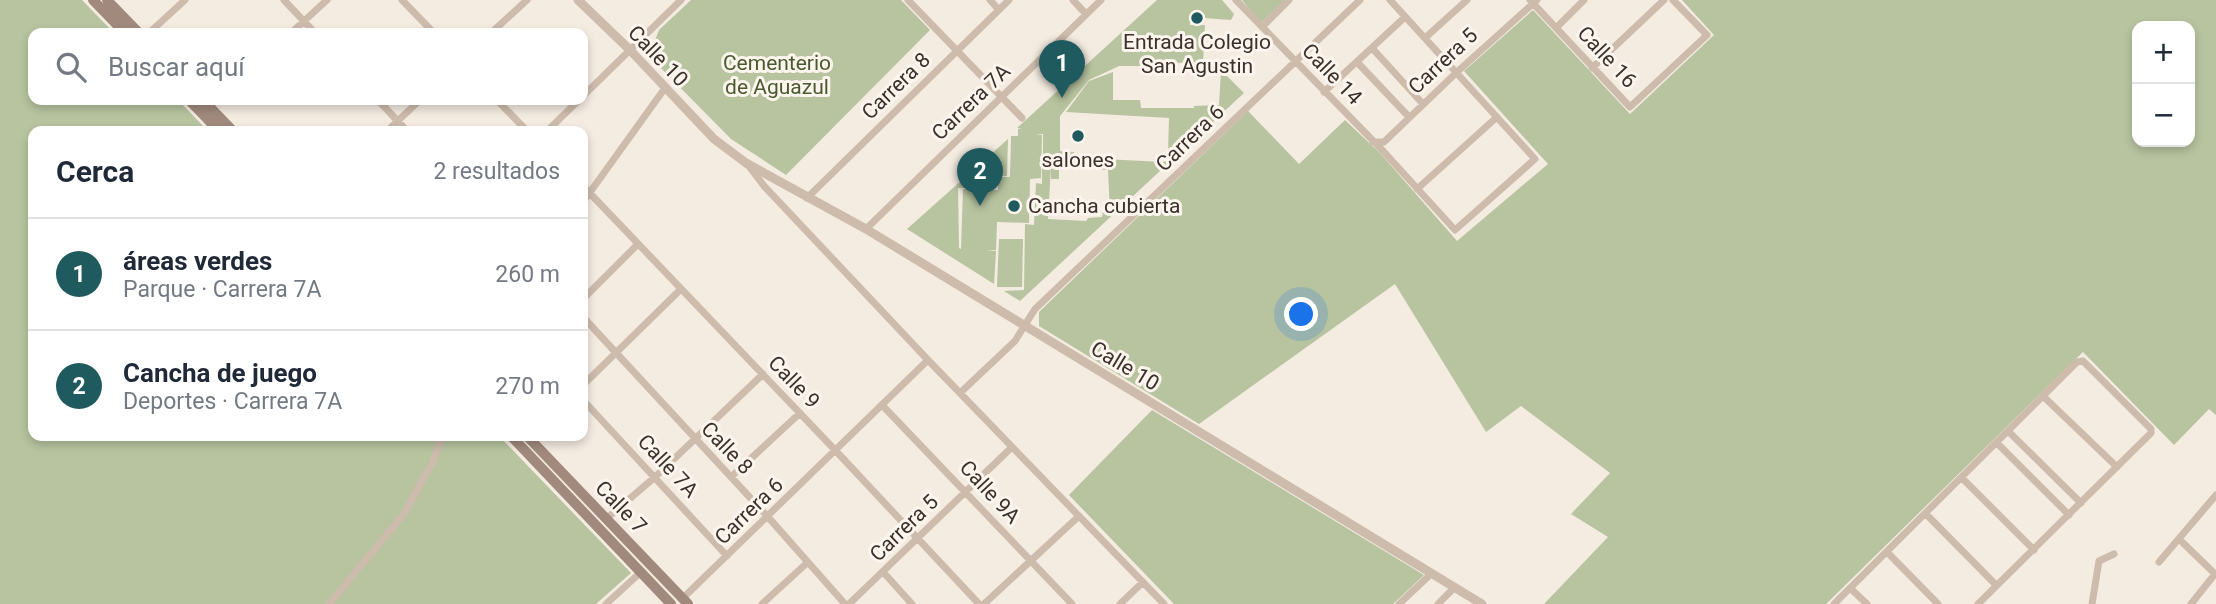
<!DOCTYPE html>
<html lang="es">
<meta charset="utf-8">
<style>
:root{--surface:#fff;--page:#f6f6f7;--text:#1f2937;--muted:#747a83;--line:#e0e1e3;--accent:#1f5a5e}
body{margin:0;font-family:Roboto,sans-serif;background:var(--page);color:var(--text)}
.controls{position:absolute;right:21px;top:21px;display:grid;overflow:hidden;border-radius:14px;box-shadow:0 4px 10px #0003}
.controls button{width:63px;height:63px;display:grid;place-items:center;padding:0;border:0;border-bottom:2px solid var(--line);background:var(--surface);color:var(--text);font:35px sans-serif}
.you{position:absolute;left:1302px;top:315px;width:24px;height:24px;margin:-18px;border:5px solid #fff;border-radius:50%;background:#1a73e8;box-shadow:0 0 0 10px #1a73e833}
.badge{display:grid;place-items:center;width:46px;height:46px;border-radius:50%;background:var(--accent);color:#fff;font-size:23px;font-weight:700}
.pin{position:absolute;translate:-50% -58px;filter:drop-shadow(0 2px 4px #0008)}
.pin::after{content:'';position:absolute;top:37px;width:24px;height:21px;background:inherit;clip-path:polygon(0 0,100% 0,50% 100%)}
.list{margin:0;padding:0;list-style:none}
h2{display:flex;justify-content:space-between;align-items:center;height:91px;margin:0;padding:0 28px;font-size:30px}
h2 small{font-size:23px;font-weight:400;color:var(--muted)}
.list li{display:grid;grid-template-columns:46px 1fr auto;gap:21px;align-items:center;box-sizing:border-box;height:112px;padding:0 28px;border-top:2px solid var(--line)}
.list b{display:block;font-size:26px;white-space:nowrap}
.list p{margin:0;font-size:23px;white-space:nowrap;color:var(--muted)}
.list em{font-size:23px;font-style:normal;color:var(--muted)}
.icon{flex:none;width:38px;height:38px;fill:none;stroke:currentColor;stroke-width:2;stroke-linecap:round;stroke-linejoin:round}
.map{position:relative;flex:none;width:2216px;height:604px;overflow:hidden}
.search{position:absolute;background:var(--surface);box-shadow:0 4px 10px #0003;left:28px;top:28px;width:560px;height:77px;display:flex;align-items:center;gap:18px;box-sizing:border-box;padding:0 24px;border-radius:14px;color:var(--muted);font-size:26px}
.panel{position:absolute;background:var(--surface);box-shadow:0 4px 10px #0003;left:28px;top:126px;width:560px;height:315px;border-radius:14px}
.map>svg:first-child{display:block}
.green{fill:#b8c4a0;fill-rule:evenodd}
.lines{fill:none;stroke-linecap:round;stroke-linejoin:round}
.minor{stroke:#cdbbac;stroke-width:7}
.tertiary{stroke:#cdbbac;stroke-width:9}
.secondary{stroke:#a18a7d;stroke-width:10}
.poi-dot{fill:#1f5a5e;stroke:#fbf5ee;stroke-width:2.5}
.labels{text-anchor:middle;stroke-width:6;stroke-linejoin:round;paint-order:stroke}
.poi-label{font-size:21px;fill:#3b302b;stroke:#fbf5ee}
.street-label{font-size:21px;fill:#3b302b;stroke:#fbf5ee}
.park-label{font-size:21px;fill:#4a5a2e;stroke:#fbf5ee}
</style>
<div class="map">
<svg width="2216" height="604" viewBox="0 0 2216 604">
<rect width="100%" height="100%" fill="#f4ebe1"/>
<path class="green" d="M0,0H82L114,33H33V100H178L208,131H33V436H499L631,573L596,604H0Z
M691,0H901L930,30L786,175L731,139L649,56L659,30Z
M1157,0H1222L1234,14L1231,20L1190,17V25H1205L1203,62H1200V71H1192V65L1189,63L1145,62L1143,66H1119L1089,80L1060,116V151L1074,152V156L1064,157L1163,162L1172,159L1168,154L1169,118L1066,112L1089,81L1113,72V100H1140L1141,108H1194V106L1219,105L1221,70L1244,93L1020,301L1004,291L1024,290L1025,224L1034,225L1036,183L1042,184V164H1051L1043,162V134H1036L1042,135L1041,178L1030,179L1029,223L997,222L996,250H986L996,251L994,284L907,229L1008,139L1007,176H996L997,187L958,188L959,248L961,249L963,189L998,190V177H1010L1011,136H1018V129L1022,128H1017ZM1051,166V179H1059V166L1108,170L1110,213L1103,212L1102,217L1088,218L1086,221L1048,219Z
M1242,0H1285L1261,23Z
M1682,0H2216V415L2209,409L2174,445L2083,352L1826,604H1544L1608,537L1571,514L1610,473L1521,406L1486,432L1395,284L1199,424L1039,326V312L1248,111L1299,164L1345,120L1381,154L1457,241L1548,164L1464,71L1533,10L1630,114L1714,35ZM2137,26H2190V142H2137Z
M999,239H1023L1022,287H997Z
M1152,410L1424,575L1393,604H1174L1069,495Z"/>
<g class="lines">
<path class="minor" d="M284,0L315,33
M402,0L434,33
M908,0L1022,118
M990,0L999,10
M1073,0L1086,14
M1236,0L1384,152L1455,230L1535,159L1390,0
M1530,0L1630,107L1707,35L1673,0
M1262,27L1289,0
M1556,28L1584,0
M149,33L185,0
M291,33L327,0
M491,33L527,0
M1425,38L1467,0
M1372,48L1423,104
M1357,62L1409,117
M1592,68L1664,0
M1324,92L1405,17
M583,96L681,0
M378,100L407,131
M497,100L527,131
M387,131L420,100
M547,131L579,100
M1373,142H1384L1457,72L1537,0
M748,165L764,186L928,360L1164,604
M583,186L835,450L979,604
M1417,189L1497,117
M807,198L1009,0
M583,202L665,88
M866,229L1101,0
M583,299L638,244
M583,317L768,517L845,604
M583,385L681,289
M960,393L1015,341L1035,309L1360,0
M2044,397L2117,467
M583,400L727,556
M882,405L1072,604
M2008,431L2081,503
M1997,443L2069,515
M731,477L800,413
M1962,478L2034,550
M1926,514L1996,585
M606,519L655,477L763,374
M2179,539L2215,574L2191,604
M1887,552L1938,604
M2159,562L2216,495
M884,573L912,604
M1850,588L1867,604
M683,598L928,360
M329,604L403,515L433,462L442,436
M606,604L641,572
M762,604L808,562
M849,604L1012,447
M984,604L1079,516
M1120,604L1143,582
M1399,604L1432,573
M1438,604L1455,587
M1834,604L2077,362L2083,361L2151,429V433L1978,604
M2092,604L2099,561L2114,554"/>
<path class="tertiary" d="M578,0L630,50L714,139L746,163L866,229L1482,604"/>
<path class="secondary" d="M93,0L125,33
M107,0L139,33
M189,100L219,131
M203,100L233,131
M511,436L671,604
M527,436L688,604"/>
</g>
<g class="poi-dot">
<circle cx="1197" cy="18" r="7"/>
<circle cx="1078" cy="136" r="7"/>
<circle cx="1014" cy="206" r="7"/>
</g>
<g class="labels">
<g class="poi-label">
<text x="1197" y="49">Entrada Colegio<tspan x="1197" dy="24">San Agustin</tspan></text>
<text x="1078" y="167">salones</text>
<text x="1028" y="213" text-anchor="start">Cancha cubierta</text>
</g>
<g class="street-label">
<text transform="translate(658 56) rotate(46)" y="7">Calle 10</text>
<text transform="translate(1607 57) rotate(47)" y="7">Calle 16</text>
<text transform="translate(1443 61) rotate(-43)" y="7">Carrera 5</text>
<text transform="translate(1332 74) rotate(46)" y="7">Calle 14</text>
<text transform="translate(896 86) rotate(-44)" y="7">Carrera 8</text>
<text transform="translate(971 102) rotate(-44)" y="7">Carrera 7A</text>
<text transform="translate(1190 138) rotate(-44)" y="7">Carrera 6</text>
<text transform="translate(1125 366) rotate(31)" y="7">Calle 10</text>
<text transform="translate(794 382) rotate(46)" y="7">Calle 9</text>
<text transform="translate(727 448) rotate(46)" y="7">Calle 8</text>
<text transform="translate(668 466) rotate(47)" y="7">Calle 7A</text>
<text transform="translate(990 492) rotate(47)" y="7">Calle 9A</text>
<text transform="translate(621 507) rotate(46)" y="7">Calle 7</text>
<text transform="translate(749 511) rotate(-44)" y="7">Carrera 6</text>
<text transform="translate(904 528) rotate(-44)" y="7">Carrera 5</text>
</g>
<g class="park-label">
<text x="777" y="70">Cementerio<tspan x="777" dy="24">de Aguazul</tspan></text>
</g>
</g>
</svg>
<div class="controls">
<button>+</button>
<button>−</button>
</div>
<div class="you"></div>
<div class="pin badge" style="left:1062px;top:98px">1</div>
<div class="pin badge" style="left:980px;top:206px">2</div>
<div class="search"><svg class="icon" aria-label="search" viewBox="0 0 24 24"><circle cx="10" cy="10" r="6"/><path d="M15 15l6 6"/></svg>Buscar aquí</div>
<section class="panel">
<h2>Cerca<small>2 resultados</small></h2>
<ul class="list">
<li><span class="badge">1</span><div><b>áreas verdes</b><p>Parque · Carrera 7A</p></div><em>260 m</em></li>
<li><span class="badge">2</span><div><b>Cancha de juego</b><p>Deportes · Carrera 7A</p></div><em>270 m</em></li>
</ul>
</section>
</div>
